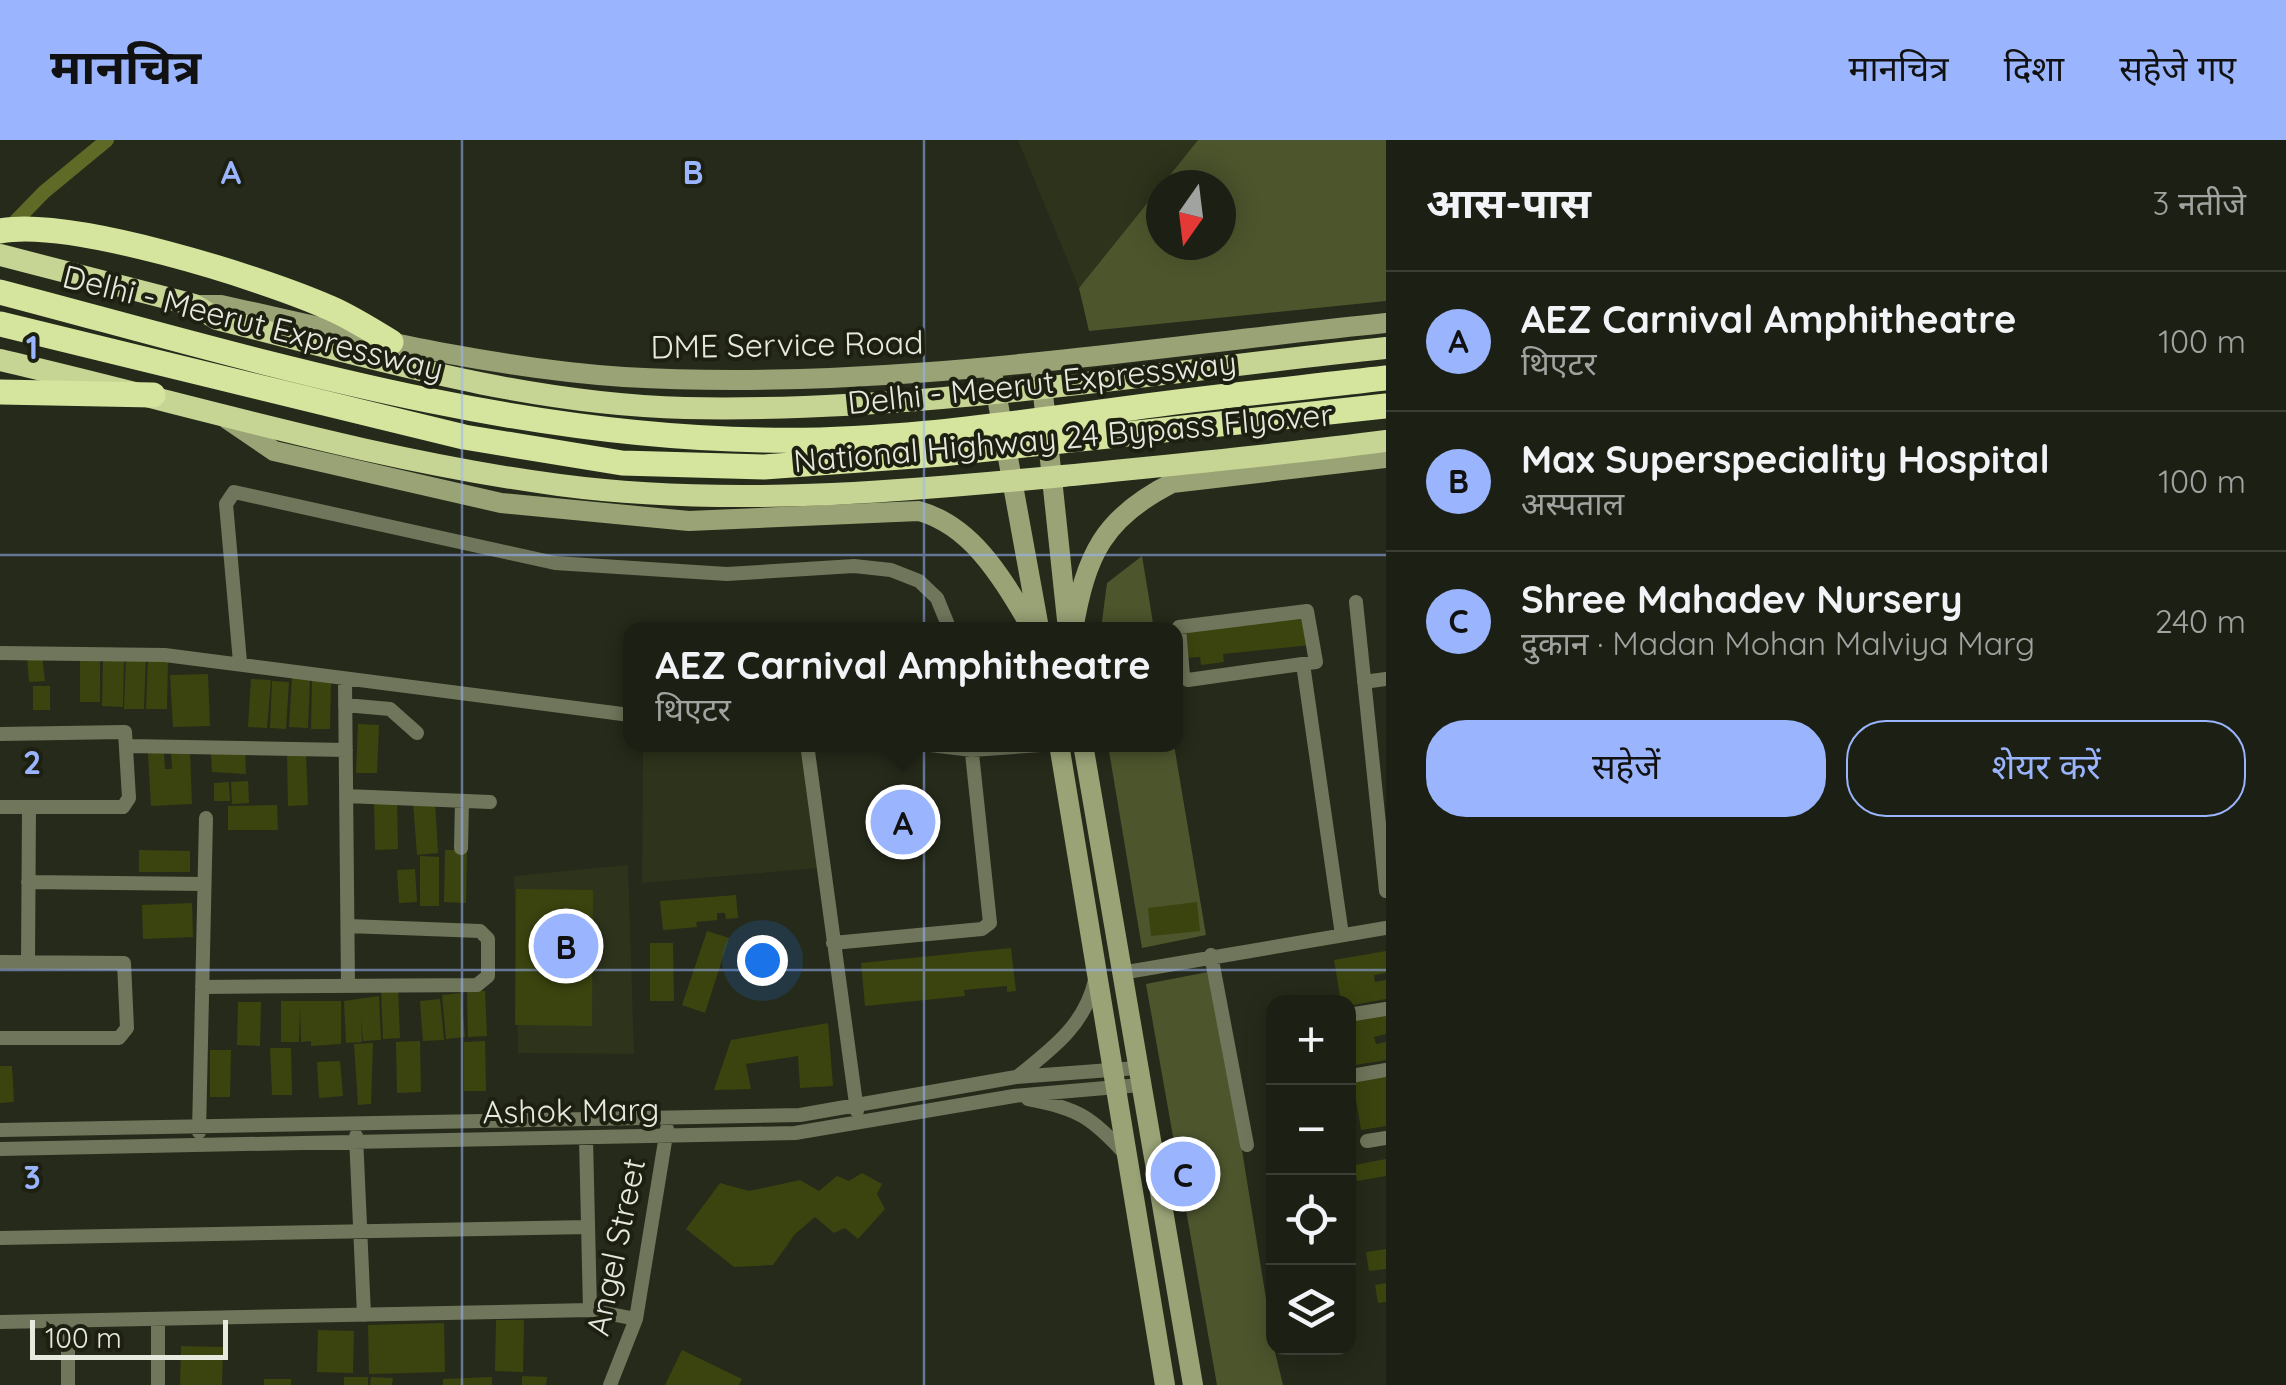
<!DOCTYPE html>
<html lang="hi">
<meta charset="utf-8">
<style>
:root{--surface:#1c2014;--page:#25281d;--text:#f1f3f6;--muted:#a0a3a0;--line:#3a3e34;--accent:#9ab5fd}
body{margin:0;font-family:Quicksand,"Noto Sans Devanagari",sans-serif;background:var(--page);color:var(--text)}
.controls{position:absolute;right:30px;bottom:30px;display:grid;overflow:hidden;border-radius:20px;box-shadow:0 5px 25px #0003}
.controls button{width:90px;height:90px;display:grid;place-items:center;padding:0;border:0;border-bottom:2px solid var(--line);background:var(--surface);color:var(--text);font:50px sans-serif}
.compass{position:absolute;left:1146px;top:30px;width:90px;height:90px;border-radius:50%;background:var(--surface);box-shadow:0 5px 25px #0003;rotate:194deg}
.scale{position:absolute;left:30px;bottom:25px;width:198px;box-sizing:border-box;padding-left:10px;border:5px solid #e6e9de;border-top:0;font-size:28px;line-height:35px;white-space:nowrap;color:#e6e9de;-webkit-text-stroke:8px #1d2011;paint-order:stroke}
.you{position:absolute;left:762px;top:820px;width:35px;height:35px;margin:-25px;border:8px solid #fff;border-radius:50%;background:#1a73e8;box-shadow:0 0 0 15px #1a73e833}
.badge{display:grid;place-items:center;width:65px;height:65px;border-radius:50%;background:var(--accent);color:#111;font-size:32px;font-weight:700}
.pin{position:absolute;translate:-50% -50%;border:5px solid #fff;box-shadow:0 2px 10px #0006}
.popup{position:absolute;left:623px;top:482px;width:560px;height:130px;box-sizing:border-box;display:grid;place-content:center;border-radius:20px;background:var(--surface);filter:drop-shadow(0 2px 8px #0005);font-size:32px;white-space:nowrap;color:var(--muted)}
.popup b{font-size:38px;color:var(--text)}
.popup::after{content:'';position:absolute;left:50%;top:100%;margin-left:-20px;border:20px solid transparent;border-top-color:var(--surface)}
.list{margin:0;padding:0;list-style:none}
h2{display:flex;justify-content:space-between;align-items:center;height:130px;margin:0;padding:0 40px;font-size:42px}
h2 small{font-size:32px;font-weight:400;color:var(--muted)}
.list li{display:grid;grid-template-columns:65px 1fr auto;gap:30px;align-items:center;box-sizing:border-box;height:140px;padding:0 40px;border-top:2px solid var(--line)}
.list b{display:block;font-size:38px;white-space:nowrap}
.list p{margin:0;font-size:32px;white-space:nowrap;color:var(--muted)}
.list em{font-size:32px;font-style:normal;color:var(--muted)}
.actions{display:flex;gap:20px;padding:30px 40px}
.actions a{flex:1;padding:22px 0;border:2px solid var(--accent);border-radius:40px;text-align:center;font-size:35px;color:var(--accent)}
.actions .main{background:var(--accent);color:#111}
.icon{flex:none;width:55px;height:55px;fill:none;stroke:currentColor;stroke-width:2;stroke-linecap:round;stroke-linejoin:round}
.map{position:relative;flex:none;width:1386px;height:1245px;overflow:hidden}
header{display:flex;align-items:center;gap:60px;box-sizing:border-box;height:140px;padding:0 50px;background:var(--accent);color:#111}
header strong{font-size:48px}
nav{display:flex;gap:55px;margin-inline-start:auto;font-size:35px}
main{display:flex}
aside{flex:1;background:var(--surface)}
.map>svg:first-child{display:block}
.built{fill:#2e331c}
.green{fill:#4d552d}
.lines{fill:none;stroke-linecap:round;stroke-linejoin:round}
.canal{stroke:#5e6a26;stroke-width:14}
.building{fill:#3b440f}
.minor{stroke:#70765b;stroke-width:14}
.secondary{stroke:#99a376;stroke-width:20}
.trunk{stroke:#c6d594;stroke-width:22}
.motorway{stroke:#d5e59e;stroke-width:25}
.grid{fill:none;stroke:#9ab5fd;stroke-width:2.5;stroke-opacity:0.55}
.labels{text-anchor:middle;stroke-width:8;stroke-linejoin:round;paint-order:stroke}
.street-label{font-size:32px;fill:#e6e9de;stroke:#1d2011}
.grid-label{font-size:32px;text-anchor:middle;font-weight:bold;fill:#9ab5fd;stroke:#1d2011;stroke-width:8;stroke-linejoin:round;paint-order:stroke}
</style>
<header>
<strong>मानचित्र</strong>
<nav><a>मानचित्र</a><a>दिशा</a><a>सहेजे गए</a></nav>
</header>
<main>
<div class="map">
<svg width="1386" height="1245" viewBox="0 0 1386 1245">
<rect width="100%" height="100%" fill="#262a1a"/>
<path class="built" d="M1018,0H1198L1079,148Z
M643,605H800L819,728L642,743Z
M628,725L634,914L518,913L514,736Z"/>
<path class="green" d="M1198,0H1386V161L1089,191L1079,148L1161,46V105H1221V45H1162Z
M1142,416L1154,489H1101L1107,443Z
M1108,605H1174L1206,795L1142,808Z
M1213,831L1274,1208L1283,1245H1217L1146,844Z"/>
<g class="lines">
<path class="canal" d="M7,90L44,52L107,0"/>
</g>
<path class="building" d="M1306,475L1310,505L1223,514L1224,522L1201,525L1200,517L1185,518L1181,488Z
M42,515L45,541L29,542L27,516Z
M126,516H146L144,569H124Z
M148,516L168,517L167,569H146Z
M103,518L124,519L123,567L102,566Z
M80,519H100V562H80Z
M208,534L210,586L173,587L170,535Z
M292,538H310L308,588L289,587Z
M251,539L271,540L267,588L248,587Z
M272,541L289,542L286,589L270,588Z
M312,541H331L330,589H311Z
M33,546H50V570H33Z
M358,584L379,585L377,633H356Z
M245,610L246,634L212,632L211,612Z
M171,612H190L192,664L151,666L148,613H164L165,629H172Z
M287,613H306L308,665L288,666Z
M248,641L249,663L232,664L231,642Z
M229,642L230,661H214V643Z
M374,661H397L398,709L375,710Z
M435,662L438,713L417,715L413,663Z
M277,665L278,690H228V666Z
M139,710L190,711V732H139Z
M445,710H467L466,763L444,762Z
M420,716L439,717V766H420Z
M415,729L417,762L399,763L397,730Z
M516,749L593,750L592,886L515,885Z
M736,755L738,778L726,779L725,773H717V780L696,782L697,787L663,790L660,761Z
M1197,762L1200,791L1151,796L1148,768Z
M192,763L193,797L143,799L142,765Z
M707,791L729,798L705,873L682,865Z
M650,803H673L674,861H650Z
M1011,808L1016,851L1007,852V846L964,850L965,856L865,866L861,823Z
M1386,811V833L1374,835L1375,842L1386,840V859L1348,866L1341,862L1334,820Z
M381,848H398L400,898L383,899Z
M467,851H485L487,896L468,897Z
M461,853L465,897L446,899L442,855Z
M379,856L381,900L363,901L361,877L362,902L346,903L344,861Z
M440,859L444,900L423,901L420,861Z
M281,861H341V904L311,906V901L301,902L300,867L299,902H281Z
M238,862H261L260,906L237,905Z
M1386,872V894L1374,897L1376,904L1386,902V920L1350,926L1348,879Z
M828,883L833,946L800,948L798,916L746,924L751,949L714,950L731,900Z
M420,901L421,952L397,953L396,902Z
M485,901L486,951H464V902Z
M373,903L371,964L358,965L354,904Z
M270,908H291L292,955H272Z
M210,910H231L230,957H210Z
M340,921L343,956L319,958L317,922Z
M0,926H12L14,962L0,963Z
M1386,936V986L1361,990L1353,942Z
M1386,1019V1036L1357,1041L1355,1025Z
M862,1033L882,1044L877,1054L885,1069L858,1099L845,1088L834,1093L815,1077L795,1094L773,1125L734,1127L686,1089L720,1043L749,1051L800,1040L819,1051L837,1036L849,1041Z
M1386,1109V1129L1369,1131L1366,1112Z
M1386,1143V1162L1378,1163L1375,1145Z
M496,1180H524L523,1232L495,1231Z
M444,1183L445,1232L369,1234L368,1185Z
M318,1190L354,1191L353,1233L317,1232Z
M181,1206L223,1207L222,1245H180Z
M682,1210L742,1239L739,1245H665Z
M522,1236L547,1237L546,1245H522Z
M344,1237H368V1245H344Z
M371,1237L393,1238L392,1245H370Z
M492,1237V1245H443V1239Z
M264,1239H291V1245H264Z"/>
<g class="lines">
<path class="minor" d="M1356,462L1386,751
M1307,471L1316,522L1188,540L1183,536L1179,487Z
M0,513L165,515L630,575
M240,522L226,364L234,352L555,423L727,434L854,426L891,430L919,441L937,458L950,490
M1303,524L1342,795
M345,540L348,846
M1364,542L1386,539
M345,565L390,569L417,593
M0,594L125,592L129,658L123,667H0
M807,604L857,971
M922,604L972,610L1055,604
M129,606L346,610
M346,656L490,662
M461,708L462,661
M28,742L204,744
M833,803L982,789L990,783L971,604
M1211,815L1247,1005
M0,822L124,823L127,888L119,898H0
M28,822L29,667
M1121,833L1386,788
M202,847L477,845L488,836V799L480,791L348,786
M1348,875L1386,869
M1351,936L1386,930
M1017,937C1052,909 1085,885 1095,840
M1028,959C1078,968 1093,978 1127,1016
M0,990L800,975L1016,937L1137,928
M199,992L206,678
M356,996L364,1175
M586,998L590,1170
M1367,1001L1386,998
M0,1009L795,993L1014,956L1140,945
M0,1098L588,1087
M158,1179V1245
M68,1181V1245
M0,1182L590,1170L636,1179
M610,1245L636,1179L667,989"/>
<path class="secondary" d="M194,165H221C353,194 488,228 624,237C880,252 1132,209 1386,183
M1041,235L1067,480
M994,241L1039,488
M227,279L274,311L501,363L689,381L919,371C975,387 1004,442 1033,490
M1073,490C1086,415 1103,378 1172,343L1386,318
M1059,604L1165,1245
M1083,604L1193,1245"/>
<path class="trunk" d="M0,115L194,165L217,179C371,218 525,264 685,268C919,273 1153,232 1386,208
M0,220C186,263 370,320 559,345C726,367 897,352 1063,336C1171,325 1279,315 1386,301"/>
<path class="motorway" d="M0,91C71,78 260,137 330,168C351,177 371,190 391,202
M0,152C251,218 500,296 762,300C885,303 1009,284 1131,268C1216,256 1301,248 1386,238
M0,184L464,297L622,323L764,327L942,314L1386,266
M0,252L153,255"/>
</g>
<path class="grid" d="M462,0V1245M924,0V1245M0,415H1386M0,830H1386"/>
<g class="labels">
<g class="street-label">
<text transform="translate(253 183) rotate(14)" y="11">Delhi - Meerut Expressway</text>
<text transform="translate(787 205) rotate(-1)" y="11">DME Service Road</text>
<text transform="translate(1042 243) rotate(-6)" y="11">Delhi - Meerut Expressway</text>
<text transform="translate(1063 298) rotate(-5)" y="11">National Highway 24 Bypass Flyover</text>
<text transform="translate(571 971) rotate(-1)" y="11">Ashok Marg</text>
<text transform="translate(616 1107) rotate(-78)" y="11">Angel Street</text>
</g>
</g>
<g class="grid-label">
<text x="231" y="44">A</text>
<text x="693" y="44">B</text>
<text x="32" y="219">1</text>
<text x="32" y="634">2</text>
<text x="32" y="1049">3</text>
</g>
</svg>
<div class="controls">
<button>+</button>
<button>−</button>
<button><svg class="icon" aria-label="locate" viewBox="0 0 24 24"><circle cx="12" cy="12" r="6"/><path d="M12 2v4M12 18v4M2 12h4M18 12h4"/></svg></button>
<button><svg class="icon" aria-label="layers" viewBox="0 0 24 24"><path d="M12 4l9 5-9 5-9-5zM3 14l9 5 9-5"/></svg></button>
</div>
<svg class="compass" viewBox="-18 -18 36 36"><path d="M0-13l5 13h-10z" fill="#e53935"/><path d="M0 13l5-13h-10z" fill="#a0a3a0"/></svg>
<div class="scale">100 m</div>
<div class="you"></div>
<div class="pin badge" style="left:903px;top:682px">A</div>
<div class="popup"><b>AEZ Carnival Amphitheatre</b>थिएटर</div>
<div class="pin badge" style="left:566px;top:806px">B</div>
<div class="pin badge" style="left:1183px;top:1034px">C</div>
</div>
<aside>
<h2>आस-पास<small>3 नतीजे</small></h2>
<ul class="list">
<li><span class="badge">A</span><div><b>AEZ Carnival Amphitheatre</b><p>थिएटर</p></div><em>100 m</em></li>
<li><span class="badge">B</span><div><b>Max Superspeciality Hospital</b><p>अस्पताल</p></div><em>100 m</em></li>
<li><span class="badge">C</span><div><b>Shree Mahadev Nursery</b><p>दुकान · Madan Mohan Malviya Marg</p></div><em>240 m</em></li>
</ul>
<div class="actions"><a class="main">सहेजें</a><a>शेयर करें</a></div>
</aside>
</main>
